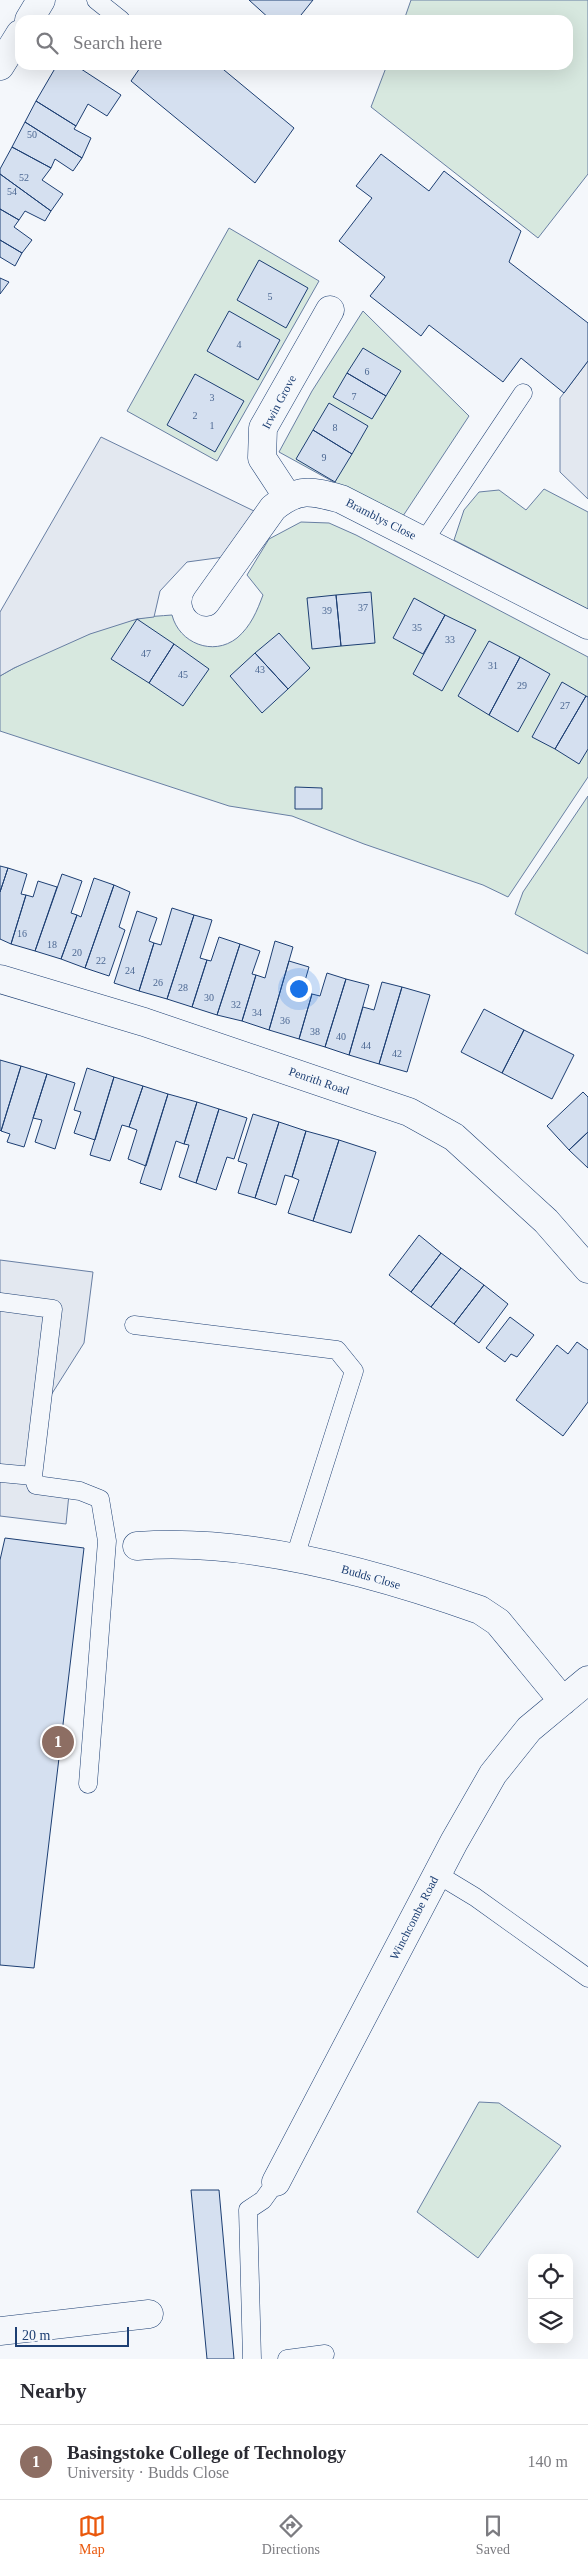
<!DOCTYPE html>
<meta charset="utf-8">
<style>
:root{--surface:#fff;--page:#f7f7f7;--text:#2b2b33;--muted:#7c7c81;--line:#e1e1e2;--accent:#ea580c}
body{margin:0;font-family:"Times New Roman",serif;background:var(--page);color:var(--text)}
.controls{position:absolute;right:15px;bottom:15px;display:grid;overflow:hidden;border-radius:10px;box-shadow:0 5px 20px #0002}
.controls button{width:45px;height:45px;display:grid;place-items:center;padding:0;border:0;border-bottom:1px solid var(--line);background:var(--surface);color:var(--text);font:25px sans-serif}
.scale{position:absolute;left:15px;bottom:12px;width:114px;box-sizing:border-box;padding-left:5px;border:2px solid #1d3f73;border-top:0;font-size:14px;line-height:18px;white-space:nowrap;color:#1d3f73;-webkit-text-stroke:4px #f4f7fb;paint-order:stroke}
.you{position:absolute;left:298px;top:988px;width:18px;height:18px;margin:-12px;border:4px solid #fff;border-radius:50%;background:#1a73e8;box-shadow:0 0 0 8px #1a73e833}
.badge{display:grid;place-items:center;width:32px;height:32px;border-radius:50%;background:var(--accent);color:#fff;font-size:16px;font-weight:700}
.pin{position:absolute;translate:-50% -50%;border:2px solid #fff;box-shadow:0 1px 5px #0006}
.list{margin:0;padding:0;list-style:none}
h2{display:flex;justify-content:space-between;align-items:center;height:65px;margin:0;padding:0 20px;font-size:21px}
h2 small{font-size:16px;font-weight:400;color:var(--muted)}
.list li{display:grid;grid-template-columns:32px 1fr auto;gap:15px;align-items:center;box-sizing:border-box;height:75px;padding:0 20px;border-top:1px solid var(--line)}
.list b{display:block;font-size:19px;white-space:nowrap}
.list p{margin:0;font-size:16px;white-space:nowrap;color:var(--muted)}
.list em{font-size:16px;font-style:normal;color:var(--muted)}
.icon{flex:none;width:28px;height:28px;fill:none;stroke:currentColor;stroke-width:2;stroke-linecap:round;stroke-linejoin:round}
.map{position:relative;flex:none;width:588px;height:2359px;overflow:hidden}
.search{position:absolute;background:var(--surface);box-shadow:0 5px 20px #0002;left:15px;right:15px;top:15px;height:55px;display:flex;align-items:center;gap:12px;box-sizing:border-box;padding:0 18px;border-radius:15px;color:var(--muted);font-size:19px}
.sheet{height:140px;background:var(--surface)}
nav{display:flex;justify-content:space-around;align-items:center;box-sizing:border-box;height:70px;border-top:1px solid var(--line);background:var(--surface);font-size:14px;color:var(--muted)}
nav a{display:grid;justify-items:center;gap:2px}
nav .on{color:var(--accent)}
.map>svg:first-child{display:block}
.green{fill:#d7e8df;stroke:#687fa3}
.parking{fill:#e3e8f0;stroke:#687fa3}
.building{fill:#d5e0f0;stroke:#1d3f73}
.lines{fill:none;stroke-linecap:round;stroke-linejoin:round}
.service-casing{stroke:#1d3f73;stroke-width:19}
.minor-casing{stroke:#1d3f73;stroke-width:29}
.tertiary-casing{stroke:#1d3f73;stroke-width:29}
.service{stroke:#f4f7fb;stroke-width:18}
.minor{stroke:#f4f7fb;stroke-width:28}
.tertiary{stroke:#f4f7fb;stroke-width:28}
.labels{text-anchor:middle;stroke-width:4;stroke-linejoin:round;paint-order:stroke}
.number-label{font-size:10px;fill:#4b6792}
.street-label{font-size:12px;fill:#1d3f73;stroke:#f4f7fb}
</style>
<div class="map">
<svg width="588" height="2359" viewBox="0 0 588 2359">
<rect width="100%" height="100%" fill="#f4f7fb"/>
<path class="green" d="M411,0H588V174L538,238L371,107L387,65H568V20H404Z
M229,228L319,281L217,461L127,411Z
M363,311L469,416L401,519L279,452L312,391Z
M544,489L588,512V609L454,540L464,510L479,492L499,490L526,510Z
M301,522L329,523L356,535L588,657V777L508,897L483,885L364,844L292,816L229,806L0,731V676C32,657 102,625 138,619C149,616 161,616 172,615C179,643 213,657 237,638C251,626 257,611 263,595L247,575L269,539Z
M588,796V954L515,914L523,892Z
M479,2102L499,2103L561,2146L478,2258L417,2212Z"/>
<path class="parking" d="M588,361V499L560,472V398Z
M101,437L254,511L224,557L187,562L160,591L154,617L137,619L90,634L14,668L0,676V612Z
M0,1260L93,1272L84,1343L46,1403L38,1480L70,1484L66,1524L0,1516Z"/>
<path class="building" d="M249,0H313L297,20H271Z
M57,65H75L121,95L107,116L88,104L76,126L36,101Z
M142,65H218L294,128L255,183L131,81Z
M36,101L76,126L74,129L91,138L82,158L25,122Z
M25,122L82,158L73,171L55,159L51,168L12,147Z
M12,147L51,168L42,180L63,194L51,211L0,174V169Z
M381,154L429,191L444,171L521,231L509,262L588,323V361L564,393L521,358L503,382L429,325L421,336L370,296L385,277L339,241L372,198L356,186Z
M0,174L51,211L45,221L25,211L19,220L0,209Z
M0,209L19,220L14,227L32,240L22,253L0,240Z
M0,240L22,253L15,266L0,257Z
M259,260L308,288L286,328L237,300Z
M0,278L9,282L0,294Z
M229,311L280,340L258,380L207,351Z
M363,348L401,371L386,396L347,373Z
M347,373L386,396L372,419L333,397Z
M195,374L244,401L215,452L167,425Z
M329,403L368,426L352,454L313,430Z
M313,430L352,454L335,482L296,459Z
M371,592L375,643L341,646L336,595Z
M336,595L341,646L312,649L307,598Z
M414,598L445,615L423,654L393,638Z
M445,615L476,630L442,691L413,674Z
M137,619L174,644L149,683L111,659Z
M279,633L310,668L288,689L255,653Z
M489,641L520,657L489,715L458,696Z
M174,644L209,669L183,706L149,683Z
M255,653L288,689L262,713L230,676Z
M520,657L550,674L518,732L489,715Z
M562,682L586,696L555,749L532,737Z
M586,696L588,697V749L579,764L555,749Z
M295,787L322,788V809H295Z
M0,866L8,868L0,892Z
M8,868L27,874L21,894L26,895L11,944L0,939V892Z
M62,874L82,881L71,913L77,915L61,959L35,951Z
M94,878L114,885L85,968L61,959L77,915L81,917Z
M38,881L57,887L35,951L11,944L26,895L33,897Z
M114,885L130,892L119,927L125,930L109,976L85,968Z
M172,908L194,915L167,999L139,991L154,943L161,945Z
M137,911L157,918L149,941L154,943L139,991L114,983Z
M194,915L212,920L200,958L207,960L192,1007L167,999Z
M219,937L240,944L217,1015L192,1007L207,960L211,961Z
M275,941L293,947L269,1030L242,1021L256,975L265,978Z
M240,944L260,951L252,974L256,975L242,1021L217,1015Z
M289,961L309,967L302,991L312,994L299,1039L269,1030Z
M327,973L346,979L325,1047L299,1039L312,994L320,996Z
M346,979L369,985L349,1055L325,1047Z
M382,982L402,987L379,1064L349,1055L363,1007L374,1010Z
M402,987L430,995L407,1072L379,1064Z
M484,1009L524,1030L502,1073L461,1052Z
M524,1030L574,1055L552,1099L502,1073Z
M0,1060L21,1066L1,1131L0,1130Z
M21,1066L47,1074L24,1147L7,1142L10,1134L1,1131Z
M87,1068L114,1077L95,1140L74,1133L81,1112L74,1110Z
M47,1074L75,1083L55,1149L35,1142L42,1120L33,1118Z
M114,1077L143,1086L129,1127L122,1125L110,1161L90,1155Z
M143,1086L168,1094L146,1166L128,1159L137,1130L129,1127Z
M583,1092L588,1097V1132L569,1150L547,1126Z
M168,1094L197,1102L184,1144L176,1141L161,1190L140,1183Z
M197,1102L219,1109L196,1183L179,1177L189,1145L184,1144Z
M219,1109L247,1118L234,1159L227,1157L216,1190L196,1183Z
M253,1114L279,1122L255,1198L238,1193L247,1164L238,1161Z
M279,1122L306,1131L292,1177L285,1175L276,1205L255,1198Z
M306,1131L339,1140L313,1221L288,1213L299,1180L292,1177Z
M588,1132V1168L569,1150Z
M339,1140L376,1152L351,1233L313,1221Z
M419,1235L441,1253L411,1292L389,1275Z
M441,1253L461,1268L431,1307L411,1292Z
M461,1268L484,1285L454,1324L431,1307Z
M484,1285L508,1304L479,1343L454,1324Z
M510,1317L534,1335L517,1357L511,1354L505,1362L486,1348Z
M577,1342L588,1350V1402L563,1436L516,1400L557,1345L568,1354Z
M5,1538L84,1548L34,1968L0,1965V1560Z
M191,2190H219L234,2359H207Z"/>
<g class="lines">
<g class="service-casing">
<path id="service" d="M96,0L121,20
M424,541L523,393
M0,1302L53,1309L33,1476L36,1485L80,1491L100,1499L107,1541L88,1784
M134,1325L337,1350L354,1371L295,1557
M0,1473L33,1476
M437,1874L475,1897L588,1978
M252,2359L248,2210L263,2200L276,2182
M287,2359L325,2354"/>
</g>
<g class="minor-casing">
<path id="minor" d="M287,496L262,458L263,428L330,310
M206,602L273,508C298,487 312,491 341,499L588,625
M0,979L144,1022L409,1112L454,1137L546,1221L588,1269
M137,1546C247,1537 376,1573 480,1610L498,1622L563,1701
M276,2182L454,1842L493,1774L529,1729L588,1680
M0,2331L149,2314"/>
</g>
<g class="tertiary-casing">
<path id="tertiary" d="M29,20L41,0
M0,66L20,34"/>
</g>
<use href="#service" class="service"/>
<use href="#minor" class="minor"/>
<use href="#tertiary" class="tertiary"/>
</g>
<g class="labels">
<g class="number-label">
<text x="32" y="138">50</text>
<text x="24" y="181">52</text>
<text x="12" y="195">54</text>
<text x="270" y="300">5</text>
<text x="239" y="348">4</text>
<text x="367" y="375">6</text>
<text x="354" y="400">7</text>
<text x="212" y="401">3</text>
<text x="195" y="419">2</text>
<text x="212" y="429">1</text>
<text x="335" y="431">8</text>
<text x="324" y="461">9</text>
<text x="363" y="611">37</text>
<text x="327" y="614">39</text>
<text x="417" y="631">35</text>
<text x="450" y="643">33</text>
<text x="146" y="657">47</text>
<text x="493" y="669">31</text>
<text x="260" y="673">43</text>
<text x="183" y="678">45</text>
<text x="522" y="689">29</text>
<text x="565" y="709">27</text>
<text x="22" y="937">16</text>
<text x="52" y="948">18</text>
<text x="77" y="956">20</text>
<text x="101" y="964">22</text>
<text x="130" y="974">24</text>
<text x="158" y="986">26</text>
<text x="183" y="991">28</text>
<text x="209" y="1001">30</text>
<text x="236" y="1008">32</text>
<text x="257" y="1016">34</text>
<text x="285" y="1024">36</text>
<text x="315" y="1035">38</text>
<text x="341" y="1040">40</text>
<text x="366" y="1049">44</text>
<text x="397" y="1057">42</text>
</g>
<g class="street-label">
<text transform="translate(279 402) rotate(-62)" y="4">Irwin Grove</text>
<text transform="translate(381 519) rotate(27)" y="4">Bramblys Close</text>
<text transform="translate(319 1081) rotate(19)" y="4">Penrith Road</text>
<text transform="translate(371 1577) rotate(16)" y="4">Budds Close</text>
<text transform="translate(414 1918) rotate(-63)" y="4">Winchcombe Road</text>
</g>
</g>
</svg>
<div class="controls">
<button><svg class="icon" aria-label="locate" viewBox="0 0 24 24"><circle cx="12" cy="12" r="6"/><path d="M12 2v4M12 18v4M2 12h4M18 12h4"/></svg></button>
<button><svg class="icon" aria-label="layers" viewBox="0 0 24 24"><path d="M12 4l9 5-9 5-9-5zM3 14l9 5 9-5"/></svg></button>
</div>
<div class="scale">20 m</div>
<div class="you"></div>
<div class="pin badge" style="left:58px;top:1742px;background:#8d6e63">1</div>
<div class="search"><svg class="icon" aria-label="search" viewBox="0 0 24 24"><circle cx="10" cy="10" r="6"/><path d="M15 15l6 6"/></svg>Search here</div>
</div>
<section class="sheet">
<h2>Nearby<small></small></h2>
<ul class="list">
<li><span class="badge" style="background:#8d6e63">1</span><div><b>Basingstoke College of Technology</b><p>University · Budds Close</p></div><em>140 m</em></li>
</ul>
</section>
<nav>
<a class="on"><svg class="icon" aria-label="map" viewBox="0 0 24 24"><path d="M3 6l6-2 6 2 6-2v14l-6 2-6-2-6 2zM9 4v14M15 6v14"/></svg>Map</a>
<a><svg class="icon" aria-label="directions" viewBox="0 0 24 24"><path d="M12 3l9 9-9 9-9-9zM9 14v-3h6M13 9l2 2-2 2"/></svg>Directions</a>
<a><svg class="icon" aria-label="saved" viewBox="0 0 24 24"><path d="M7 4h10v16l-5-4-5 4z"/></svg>Saved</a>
</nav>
